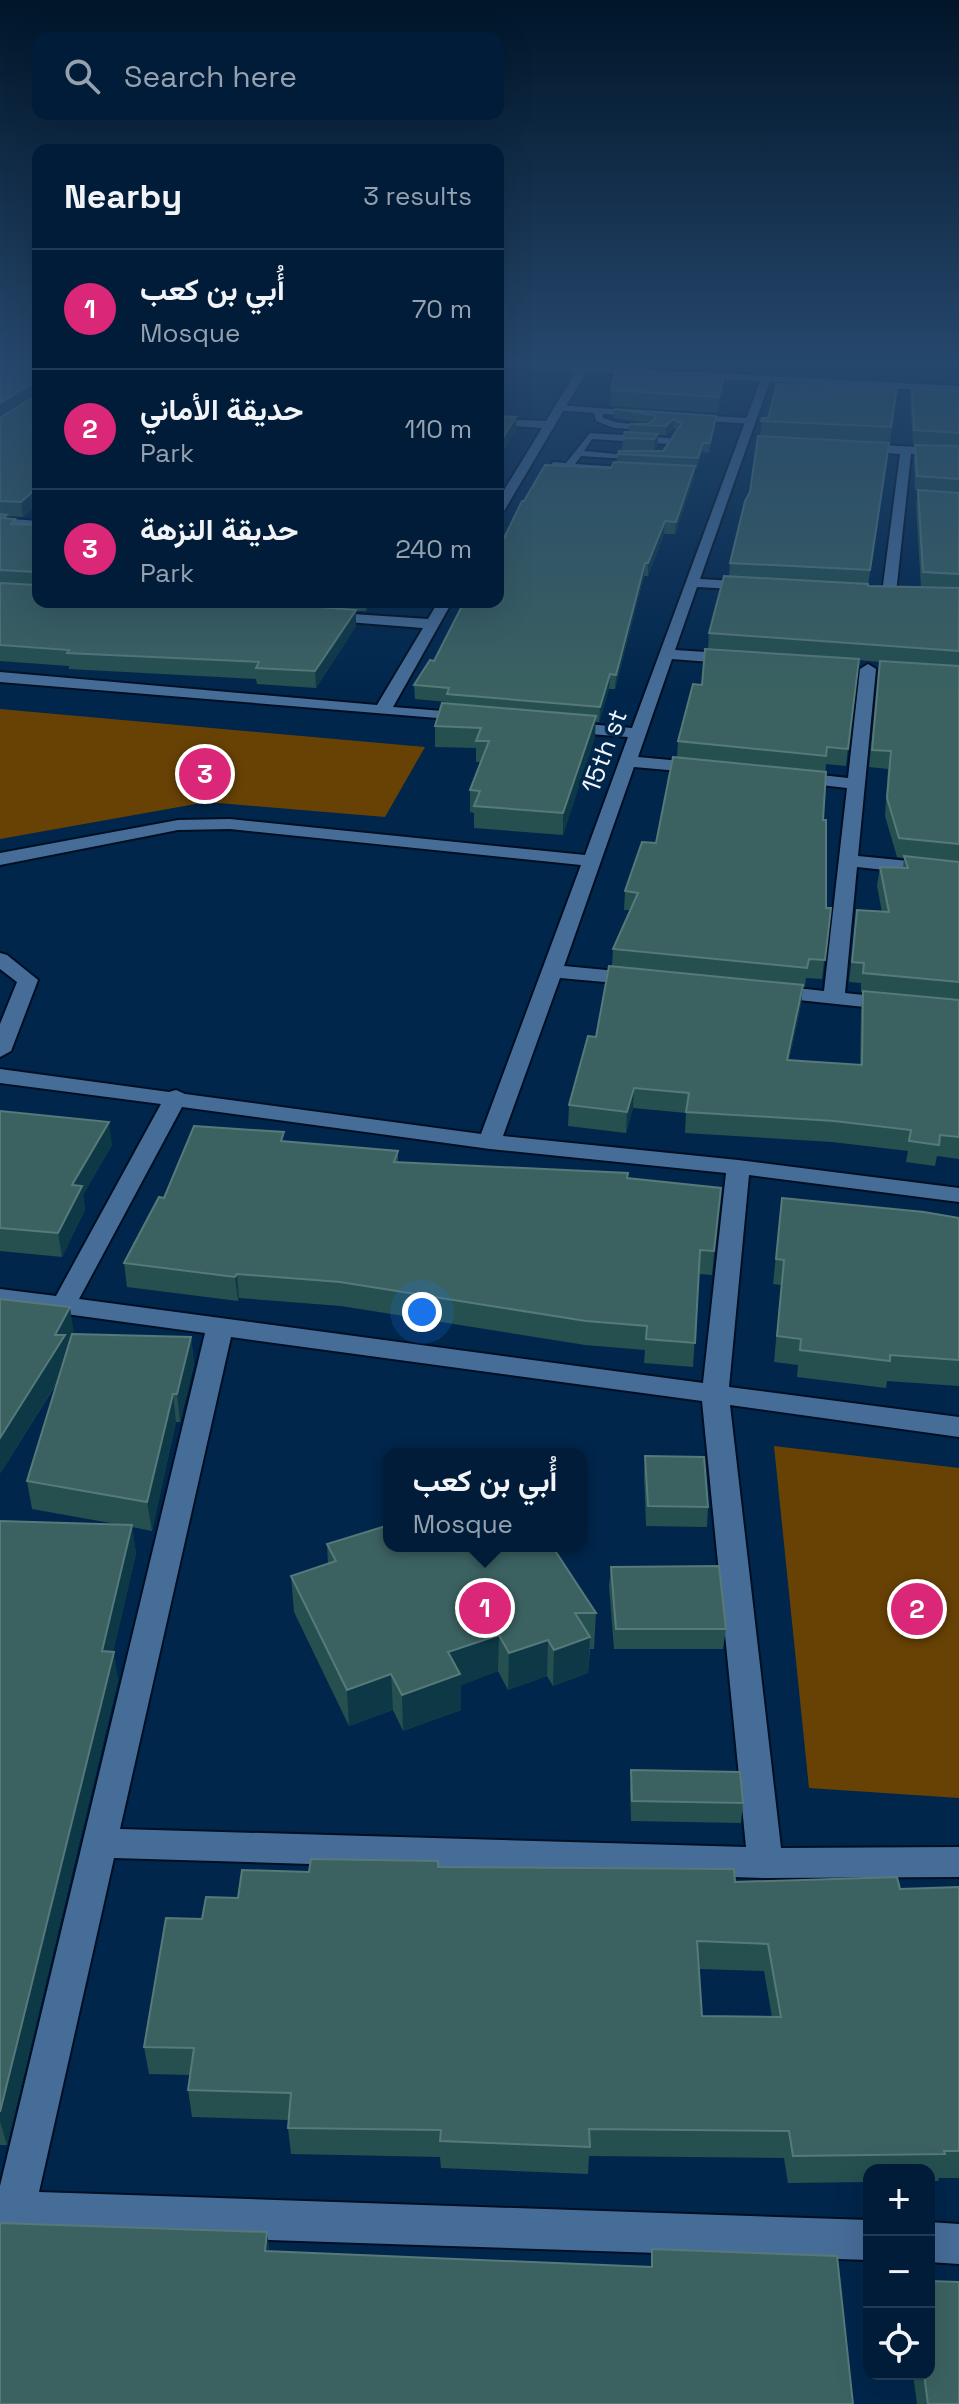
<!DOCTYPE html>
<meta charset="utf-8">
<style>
:root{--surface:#001c38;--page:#0e2943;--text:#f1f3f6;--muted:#95a1ae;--line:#223a53;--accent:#db2777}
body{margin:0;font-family:"Space Grotesk",Vazirmatn,sans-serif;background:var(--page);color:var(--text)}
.controls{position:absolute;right:24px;bottom:24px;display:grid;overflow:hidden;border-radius:16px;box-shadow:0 8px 32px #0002}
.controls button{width:72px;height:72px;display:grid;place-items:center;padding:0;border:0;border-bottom:2px solid var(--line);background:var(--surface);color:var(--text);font:40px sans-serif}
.you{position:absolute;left:422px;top:1312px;width:28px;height:28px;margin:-20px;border:6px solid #fff;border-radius:50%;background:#1a73e8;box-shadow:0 0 0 12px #1a73e833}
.badge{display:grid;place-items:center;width:52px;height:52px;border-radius:50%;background:var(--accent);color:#fff;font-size:26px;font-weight:700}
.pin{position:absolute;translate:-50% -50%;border:4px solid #fff;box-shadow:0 2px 8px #0006}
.popup{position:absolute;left:383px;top:1448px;width:204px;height:104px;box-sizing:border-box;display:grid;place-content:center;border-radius:16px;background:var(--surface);filter:drop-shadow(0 2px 6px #0005);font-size:26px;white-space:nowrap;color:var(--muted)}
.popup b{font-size:30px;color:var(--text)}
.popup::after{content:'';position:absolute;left:50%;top:100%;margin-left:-16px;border:16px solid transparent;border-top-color:var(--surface)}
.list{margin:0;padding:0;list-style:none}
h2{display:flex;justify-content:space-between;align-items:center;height:104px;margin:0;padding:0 32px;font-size:34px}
h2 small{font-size:26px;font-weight:400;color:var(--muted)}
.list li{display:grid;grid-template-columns:52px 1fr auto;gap:24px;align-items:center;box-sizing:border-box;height:120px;padding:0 32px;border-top:2px solid var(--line)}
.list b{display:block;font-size:30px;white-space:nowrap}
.list p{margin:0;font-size:26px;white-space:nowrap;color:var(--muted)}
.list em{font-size:26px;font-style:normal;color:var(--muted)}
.icon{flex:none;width:44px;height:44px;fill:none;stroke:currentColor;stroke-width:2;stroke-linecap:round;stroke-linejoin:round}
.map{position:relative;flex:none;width:959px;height:2404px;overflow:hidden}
.search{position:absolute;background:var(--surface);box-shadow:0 8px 32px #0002;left:32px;top:32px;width:472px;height:88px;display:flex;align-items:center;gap:20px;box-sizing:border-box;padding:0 28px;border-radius:16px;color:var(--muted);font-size:30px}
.panel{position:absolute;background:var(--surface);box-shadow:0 8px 32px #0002;left:32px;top:144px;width:472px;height:464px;border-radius:16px}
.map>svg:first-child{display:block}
.green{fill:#684205}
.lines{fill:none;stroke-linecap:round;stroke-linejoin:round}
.service-casing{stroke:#000f23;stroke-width:4}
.minor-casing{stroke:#000f23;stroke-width:4}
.tertiary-casing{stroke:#000f23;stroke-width:4}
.service{fill:#466d98;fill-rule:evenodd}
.minor{fill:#466d98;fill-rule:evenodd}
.tertiary{fill:#466d98;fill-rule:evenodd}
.wall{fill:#25504f;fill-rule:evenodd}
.shaded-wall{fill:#0d3846}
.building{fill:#3b6261;stroke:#577979;stroke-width:2;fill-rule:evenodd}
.labels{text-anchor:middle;stroke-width:7;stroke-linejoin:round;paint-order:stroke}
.far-street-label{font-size:26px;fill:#f0f5fa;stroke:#00264b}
</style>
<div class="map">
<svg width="959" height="2404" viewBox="0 0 959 2404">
<rect width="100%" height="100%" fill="#00264b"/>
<path class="green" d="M0,709L425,747L385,817L207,802L0,839Z
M774,1446L959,1468V1798L809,1788Z"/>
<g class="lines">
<g class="service-casing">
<path id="service" d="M557,405L638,411L641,416L603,414V418L615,422L653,427L649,430L614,428L596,421L594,413L554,410Z
M689,415L751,418L755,421L751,424L692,420Z
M590,433L669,438L673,441L669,444L592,439L584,451L647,457L643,460L581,456L575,464L622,467L619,472L550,467L553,462L566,463Z"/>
</g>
<g class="minor-casing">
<path id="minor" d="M579,367L588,369L504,511L498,515V500L542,428L498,425V419L546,421Z
M762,376L771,378L700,579L753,582L760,586L753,590L697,587L675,650L737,654L745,659L737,664L672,659L638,757L702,763L711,768L702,773L634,767L564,966L638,973L648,979L638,985L560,978L503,1136L738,1160L959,1188V1202L749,1175L729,1387L959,1417V1437L730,1405L781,1848L959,1847V1877L765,1878L114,1858L39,2192L869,2220V2260L0,2231V2186L205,1333L0,1305V1289L56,1296L161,1104L0,1083V1069L169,1092L176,1090L185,1094L481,1134L581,865L230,829L178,830L0,865V853L178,820L230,819L585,855L628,737L565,732L557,727L565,722L632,728ZM182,1107L490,1149L726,1173L703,1383L79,1299ZM231,1337L702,1401L746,1847L120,1829Z
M858,444L959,449V457L911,454L896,593L889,597L882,593L900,454L854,451V445Z
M0,518L38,521V529L0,526Z
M438,602H452L393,707L468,713L476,718L474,721L0,682V672L377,705L423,628L323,620L316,616L323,612L428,619Z
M868,664L876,669L858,856L959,866V878L857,867L845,993L959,1005V1017L770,997L760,991L770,985L824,991L847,788L794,782L785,777L794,772L848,778L860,669Z
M0,953L7,955L38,980L11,1051L0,1057V1024L17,982L0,969Z
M929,2222L959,2224V2264L929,2262Z"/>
</g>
<g class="tertiary-casing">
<path id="tertiary" d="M626,358L713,361L718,364L713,367L630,363Z
M498,361L647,369L652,372L647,375L498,367Z
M692,372L959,386V392L688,377L687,375Z"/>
</g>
<use href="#service" class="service"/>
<use href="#minor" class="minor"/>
<use href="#tertiary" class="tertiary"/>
</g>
<path class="wall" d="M38,358L23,517L7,516V519L16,524L38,525V602H398L394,608L369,606L366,611H356V626L316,688L257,684L256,679L69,669V666L0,661V418Z
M897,388L890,443L760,436L762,418H768Z
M912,389L959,391V446L913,444L910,402Z
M611,390L723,391L718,413L610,406Z
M614,409L716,416L709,453L702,452L697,468H695L694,478L675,534H664L648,576H644L615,689H609L599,722H595V737L563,835L474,828V813L470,812V790L481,762H476V748L435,747V726L447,702L415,699L414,685L434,661L498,602L524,501L611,468L617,462L618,454L663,451L677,430L673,428L666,435H658L657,446L654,451L622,450L623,438L629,432V424L650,423L614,418Z
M889,443L868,586L921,587L916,504L918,491L915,490L914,459L915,445L959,446V1159L937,1156L935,1166L906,1162L908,1151L832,1142L685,1133L686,1113L633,1108L626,1133L568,1126L569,1105L596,1037L612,966L613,949L630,910H624L625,891L656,843L677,757L678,741L702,685L708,649L709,633L729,576L730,563ZM858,660L880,662L869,767L888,769L885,816L897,857L904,858L903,868L880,867L877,886L882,912L857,910L849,982L861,983V992L863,993L861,1010L860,1065L789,1060L801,1005L803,987H805L806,978L822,979L831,908H826L823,820L826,764L846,766Z
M0,1111L112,1145L83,1195L85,1210L62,1257L0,1251Z
M285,1141L398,1151V1162L628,1178L721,1188L712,1275L699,1274L693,1367L644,1363L645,1350L585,1345L341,1306L239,1298L238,1301L127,1287L124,1263L164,1198Z
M782,1198L959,1218V1386L887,1381L886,1388L797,1377L798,1365L774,1362L781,1285L773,1284Z
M74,1334L191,1337L194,1364L180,1422H176L152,1531L132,1527L136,1554L113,1652L118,1680L7,2145H0V1521L116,1524L32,1509L27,1481L58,1381L0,1474Z
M645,1456L708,1507L707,1527L646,1526L644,1475Z
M327,1544L596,1613L594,1649H590L588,1673L553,1686L547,1676L508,1690L498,1671L461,1685V1710L403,1731L393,1710L349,1726L294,1612L291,1576L328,1564Z
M611,1567L726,1629L723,1649H614L609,1586Z
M631,1770L743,1803L741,1823L631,1821L630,1790Z
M438,1867L900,1889L959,1887V2178H939L938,2181H929V2170H869V2182L788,2183L784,2158L589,2156L588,2174L441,2168L440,2157L291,2154L288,2128V2120L192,2117L188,2090L190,2075L149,2074L144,2047L202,1919L238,1898L309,1872ZM699,1969L764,1971L772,2017L702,2016Z
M913,2374H929L959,2404H917Z"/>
<path class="shaded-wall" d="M506,360V373L498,386V373Z
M724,375L723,391L718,413L719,397Z
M37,380L38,393L0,417V403Z
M716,416L715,425L709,453L710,443Z
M516,417V431L498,458V445Z
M673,419V428L666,435V426Z
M658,434L657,446L654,451V439Z
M703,443L702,452L697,468L698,458Z
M695,466L694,478L675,534L676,522Z
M38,487V503L23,517L21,502Z
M665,521L664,534L648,576V563Z
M645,563L644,576L615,689L616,675Z
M365,602H369V606L366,611Z
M356,610V626L316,688L315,671Z
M610,674L609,689L599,722L600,707Z
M596,716L595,737L563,835V813Z
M803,985L801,1005L785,1080L787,1060Z
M634,1088L633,1108L626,1133L627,1112Z
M109,1122L112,1145L83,1195L85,1210L62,1257L58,1233L72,1185Z
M237,1274L239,1298L238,1301L235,1277Z
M70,1307L74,1334L67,1348L69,1362L0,1474V1438Z
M191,1337L194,1364L180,1422L177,1394Z
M173,1394L176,1422L152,1531L147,1502Z
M132,1525L136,1554L111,1662L114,1652L118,1680L7,2145L0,2121V2112L102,1651Z
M499,1635L498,1671L461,1685V1710L403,1731L402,1695L448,1652Z
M590,1637L588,1673L553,1686L554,1650Z
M548,1640L547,1676L508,1690L509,1653Z
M391,1674L393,1710L349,1726L347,1690Z
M267,2232L272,2265L265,2251Z"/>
<path class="building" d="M0,358H38V487L21,502L0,501V418L38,394L37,380L0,403Z
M498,358L506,360L498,373Z
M616,370L724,375L719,397L611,390Z
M777,384L897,388L891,427L761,421L762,418H768Z
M912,389L959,391V433L914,430Z
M614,409L716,416L710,443H703L698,458L618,454L619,451H663L682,423L673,419L666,426L629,424H649L656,418L654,415Z
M498,416L516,417L498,445Z
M625,432L658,434L654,439L623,438Z
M758,436L889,443L870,570L730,563L745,501L750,492Z
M915,445L959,446V479L917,476Z
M614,462L695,466L676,522L665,521L648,563H645L616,675L610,674L600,707L447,694L449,688L414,685L430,660L434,661L464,602H498V545L504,538L522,501H524L545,465L611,468Z
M918,490L959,493V574L923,572Z
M0,514L7,515L3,518L15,519L11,524L38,525V579L36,572L0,570Z
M724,576L868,584V586L959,588V651L709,633Z
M0,583L36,585L38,583V602H256L356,610L315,671L256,668L259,662L67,653L69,650L0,645Z
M705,649L859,659L848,749L827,747L826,756L678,741L693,684L702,685Z
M880,661L959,666V844L899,838L887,798L891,751L872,750Z
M442,703L596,716L563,813L474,806L480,791L470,790L489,741H476L481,728L435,726Z
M673,757L826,772L823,820H826V908H831L825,960L809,959L807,968L613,949L638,893L625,891L642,842L656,843Z
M904,856L959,862V982L863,973L864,963L852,962L857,910L889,912L880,867L908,868Z
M609,966L803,985L787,1060L862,1065L863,991L959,1000V1137L940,1135L939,1145L909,1141L911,1130L834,1121L686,1112L689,1093L634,1088L627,1112L569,1105L588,1036L596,1037Z
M0,1111L109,1122L72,1185L82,1186L58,1233L0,1228Z
M194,1126L284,1132L281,1141L398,1151L394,1162L628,1173L627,1178L721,1188L714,1251L700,1250L695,1343L646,1339L647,1326L586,1321L340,1282L237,1274L235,1277L124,1263L159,1197L164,1198Z
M782,1198L924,1212L959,1218V1360L890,1355V1361L800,1350L801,1339L777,1336L784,1260L776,1259Z
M0,1299L70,1307L55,1335H65L0,1438Z
M72,1334L191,1337L177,1394H173L147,1502L27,1481Z
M645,1456L704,1457L708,1507L648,1506Z
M0,1521L132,1525L102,1651L114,1652L0,2112Z
M389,1525V1546H552L596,1613H575L590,1637L554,1650L548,1640L509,1653L499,1635L448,1652L460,1674L402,1695L391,1674L347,1690L291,1576L336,1561L327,1544Z
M719,1566L726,1629H616L611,1567Z
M631,1770L740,1772L743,1803L632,1801Z
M311,1859L438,1861V1867L734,1869L735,1882L897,1877L900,1889L959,1887V2151H944L945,2154L793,2156L789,2131L589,2129L590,2147L440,2141L441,2130L288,2128L291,2093L188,2090L194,2048L144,2047L166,1918L202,1919L206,1897L238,1898L242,1870L309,1872ZM697,1941L768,1944L781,2017L702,2016Z
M0,2223L267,2232L265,2251L652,2267V2249L837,2256L853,2404H0Z
M929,2281L959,2282V2404H928L924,2374H929Z"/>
<linearGradient id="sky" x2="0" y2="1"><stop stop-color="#001529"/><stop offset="0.52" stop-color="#26476c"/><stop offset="1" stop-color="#26476c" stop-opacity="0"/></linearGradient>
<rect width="959" height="695" fill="url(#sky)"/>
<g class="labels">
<g class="far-street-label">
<text transform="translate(604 751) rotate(-70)" y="9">15th st</text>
</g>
</g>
</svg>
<div class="controls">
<button>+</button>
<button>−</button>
<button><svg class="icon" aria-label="locate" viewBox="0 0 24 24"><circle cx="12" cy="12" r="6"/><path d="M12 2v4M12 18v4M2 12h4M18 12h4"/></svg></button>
</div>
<div class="you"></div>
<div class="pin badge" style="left:485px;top:1608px">1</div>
<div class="popup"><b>أُبي بن كعب</b>Mosque</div>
<div class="pin badge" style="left:917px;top:1609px">2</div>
<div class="pin badge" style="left:205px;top:774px">3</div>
<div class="search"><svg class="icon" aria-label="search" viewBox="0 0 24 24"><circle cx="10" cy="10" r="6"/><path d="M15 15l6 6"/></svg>Search here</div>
<section class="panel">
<h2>Nearby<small>3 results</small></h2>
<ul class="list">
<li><span class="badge">1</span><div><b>أُبي بن كعب</b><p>Mosque</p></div><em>70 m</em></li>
<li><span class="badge">2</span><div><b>حديقة الأماني</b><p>Park</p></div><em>110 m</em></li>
<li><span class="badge">3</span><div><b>حديقة النزهة</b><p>Park</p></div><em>240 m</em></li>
</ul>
</section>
</div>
